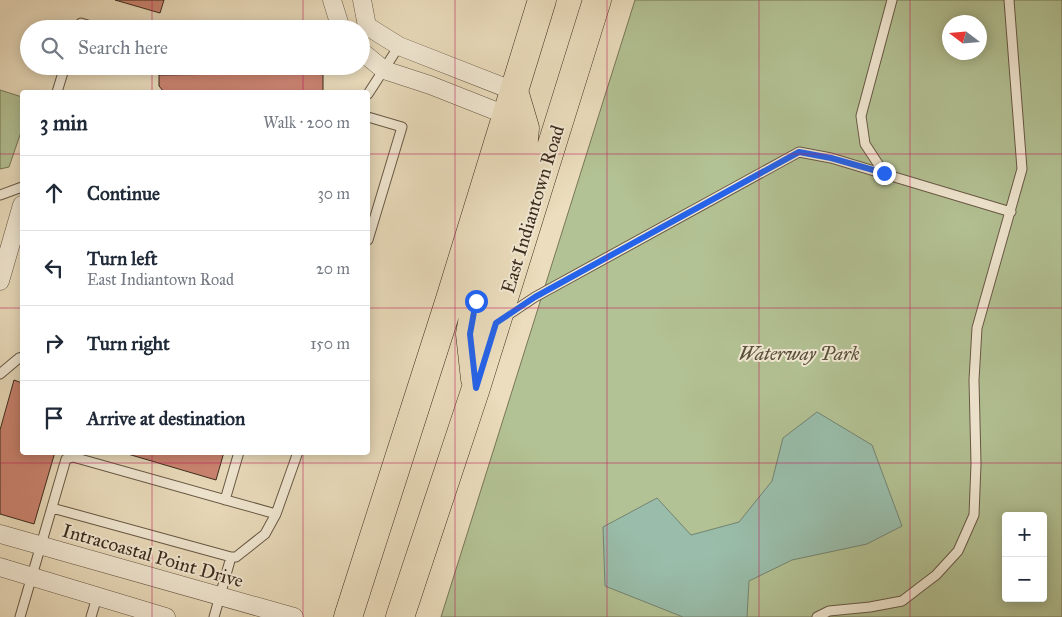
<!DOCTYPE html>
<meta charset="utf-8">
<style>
:root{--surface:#fff;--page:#f2f2f3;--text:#1f2937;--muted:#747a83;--line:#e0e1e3}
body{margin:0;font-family:"IM FELL Great Primer",serif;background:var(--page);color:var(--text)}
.controls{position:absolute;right:15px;bottom:15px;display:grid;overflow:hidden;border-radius:5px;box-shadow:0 2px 12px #0003}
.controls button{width:45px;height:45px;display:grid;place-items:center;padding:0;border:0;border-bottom:1px solid var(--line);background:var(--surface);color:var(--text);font:25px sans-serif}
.compass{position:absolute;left:942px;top:15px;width:45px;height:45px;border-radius:50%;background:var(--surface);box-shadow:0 2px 12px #0003;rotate:286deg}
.stop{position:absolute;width:15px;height:15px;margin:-11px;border:4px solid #2563eb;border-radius:50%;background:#fff}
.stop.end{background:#2563eb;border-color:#fff;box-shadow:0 1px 5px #0008}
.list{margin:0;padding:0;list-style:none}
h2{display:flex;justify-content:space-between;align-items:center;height:65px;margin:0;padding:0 20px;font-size:21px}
h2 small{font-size:16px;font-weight:400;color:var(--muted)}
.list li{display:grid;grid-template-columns:32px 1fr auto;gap:15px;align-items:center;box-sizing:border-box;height:75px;padding:0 20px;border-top:1px solid var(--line)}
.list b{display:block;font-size:19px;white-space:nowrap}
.list p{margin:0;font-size:16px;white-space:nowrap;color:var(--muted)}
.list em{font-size:16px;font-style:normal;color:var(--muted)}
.icon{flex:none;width:28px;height:28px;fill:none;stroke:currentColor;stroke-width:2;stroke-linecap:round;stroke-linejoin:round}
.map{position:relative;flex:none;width:1062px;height:617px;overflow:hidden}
.search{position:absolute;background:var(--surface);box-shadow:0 2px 12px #0003;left:20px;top:20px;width:350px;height:55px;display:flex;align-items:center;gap:12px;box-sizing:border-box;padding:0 18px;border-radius:28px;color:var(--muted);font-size:19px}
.panel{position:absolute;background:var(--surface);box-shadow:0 2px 12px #0003;left:20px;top:90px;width:350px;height:365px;border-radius:5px}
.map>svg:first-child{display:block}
.green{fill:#b3c294;stroke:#777658;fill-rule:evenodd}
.water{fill:#99bdaa;stroke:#738372}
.building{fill:#cc8471;stroke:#3b2b1d}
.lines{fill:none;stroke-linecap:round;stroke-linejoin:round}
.service-casing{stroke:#675845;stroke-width:11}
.minor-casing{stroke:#675845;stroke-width:19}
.primary-casing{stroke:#3b2b1d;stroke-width:29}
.service{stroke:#f2e9d4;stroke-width:9}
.minor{stroke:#f2e9d4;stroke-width:18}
.primary{stroke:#ebddbd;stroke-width:28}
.route{stroke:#2563eb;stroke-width:6}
.grid{fill:none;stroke:#c2185b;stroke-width:1;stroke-opacity:0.55}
.labels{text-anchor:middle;stroke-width:4;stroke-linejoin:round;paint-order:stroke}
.street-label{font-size:19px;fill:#3b2b1d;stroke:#f2e9d4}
.park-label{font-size:19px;font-style:italic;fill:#59513b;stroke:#f2e9d4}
</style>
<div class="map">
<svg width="1062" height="617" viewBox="0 0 1062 617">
<rect width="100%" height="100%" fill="#ebddbd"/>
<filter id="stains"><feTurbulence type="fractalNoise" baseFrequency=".004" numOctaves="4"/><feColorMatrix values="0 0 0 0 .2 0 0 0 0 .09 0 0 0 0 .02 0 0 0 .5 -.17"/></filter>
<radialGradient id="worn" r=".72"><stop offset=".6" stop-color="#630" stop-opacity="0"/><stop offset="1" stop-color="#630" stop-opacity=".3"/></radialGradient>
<path class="green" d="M635,0H1062V617H441ZM950,22H980V52H950ZM1006,516H1043V598H1006Z
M0,90L22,97V129L9,167L0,169Z"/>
<path class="water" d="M817,412L872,445L902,526L867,544L792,560L749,581L747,617H683L605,586L603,527L657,498L691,535L739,522L772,481L783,438Z"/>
<path class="building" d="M115,0H164L160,13Z
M323,69V92H164L159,86V75L246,74V70Z
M14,380L22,383V452H55L34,524L0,514V430Z
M121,452H224L216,480Z"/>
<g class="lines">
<g class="service-casing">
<path id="service" d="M79,29L81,23L100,29
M57,92L65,66
M368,94L399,46
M368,117L402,127L368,240
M884,173L865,144L861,116L892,0
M0,195L22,187
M505,317L535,297L799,152L831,158L1011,212
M0,374L19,358L22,357
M225,500L239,452
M52,508L231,557H236L265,534L276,514L298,452
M20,617L66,459L73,457L276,514
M91,617L97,597
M214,617L231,557
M817,617L829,611L870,607L902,601L936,575L958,551L974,515L976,464L974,380L977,328L1022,169L1009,0"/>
</g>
<g class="minor-casing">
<path id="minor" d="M332,0L341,29
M362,0L367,26L399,46L514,91
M361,51L384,70L430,85L506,115
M0,281L22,205
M0,534L294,617
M0,567L166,617"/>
</g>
<g class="primary-casing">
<path id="primary" d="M475,379L470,334L476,301L523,151L525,128L514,91
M348,617L450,299L542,0
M400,617L476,388L597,0"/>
</g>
<use href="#service" class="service"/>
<use href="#minor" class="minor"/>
<use href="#primary" class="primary"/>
</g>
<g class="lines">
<path class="route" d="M476,301L470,334L476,388L496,323L535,297L799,152L831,158L884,173"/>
</g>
<path class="grid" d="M152,0V29M303,0V29M455,0V617M607,0V617M759,0V617M910,0V617M152,66V92M303,66V92M0,154H22M368,154H1062M0,308H22M368,308H1062M152,452V617M303,452V617M0,463H1062"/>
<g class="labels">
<g class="street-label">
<text transform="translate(532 209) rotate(-73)" y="7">East Indiantown Road</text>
<text transform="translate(153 555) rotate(16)" y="7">Intracoastal Point Drive</text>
</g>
<g class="park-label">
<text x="799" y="360">Waterway Park</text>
</g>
</g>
<rect width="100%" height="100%" filter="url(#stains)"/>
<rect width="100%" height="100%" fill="url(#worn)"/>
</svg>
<div class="controls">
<button>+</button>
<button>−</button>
</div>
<svg class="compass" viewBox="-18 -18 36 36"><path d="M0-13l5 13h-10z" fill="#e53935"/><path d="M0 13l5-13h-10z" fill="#747a83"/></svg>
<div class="stop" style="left:476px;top:301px"></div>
<div class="stop end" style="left:884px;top:173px"></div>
<div class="search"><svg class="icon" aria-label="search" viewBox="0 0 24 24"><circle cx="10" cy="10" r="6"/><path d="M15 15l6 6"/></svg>Search here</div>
<section class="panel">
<h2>3 min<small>Walk · 200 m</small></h2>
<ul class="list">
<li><svg class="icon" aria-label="ahead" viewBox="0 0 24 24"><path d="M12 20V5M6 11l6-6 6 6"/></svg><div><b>Continue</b></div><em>30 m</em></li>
<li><svg class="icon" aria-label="left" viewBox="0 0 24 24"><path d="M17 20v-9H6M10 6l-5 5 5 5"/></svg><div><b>Turn left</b><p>East Indiantown Road</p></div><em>20 m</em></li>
<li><svg class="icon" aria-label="right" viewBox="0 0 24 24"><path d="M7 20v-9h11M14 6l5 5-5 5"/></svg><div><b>Turn right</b></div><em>150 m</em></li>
<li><svg class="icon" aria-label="arrive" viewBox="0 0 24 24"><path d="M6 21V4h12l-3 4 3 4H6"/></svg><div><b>Arrive at destination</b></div></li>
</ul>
</section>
</div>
